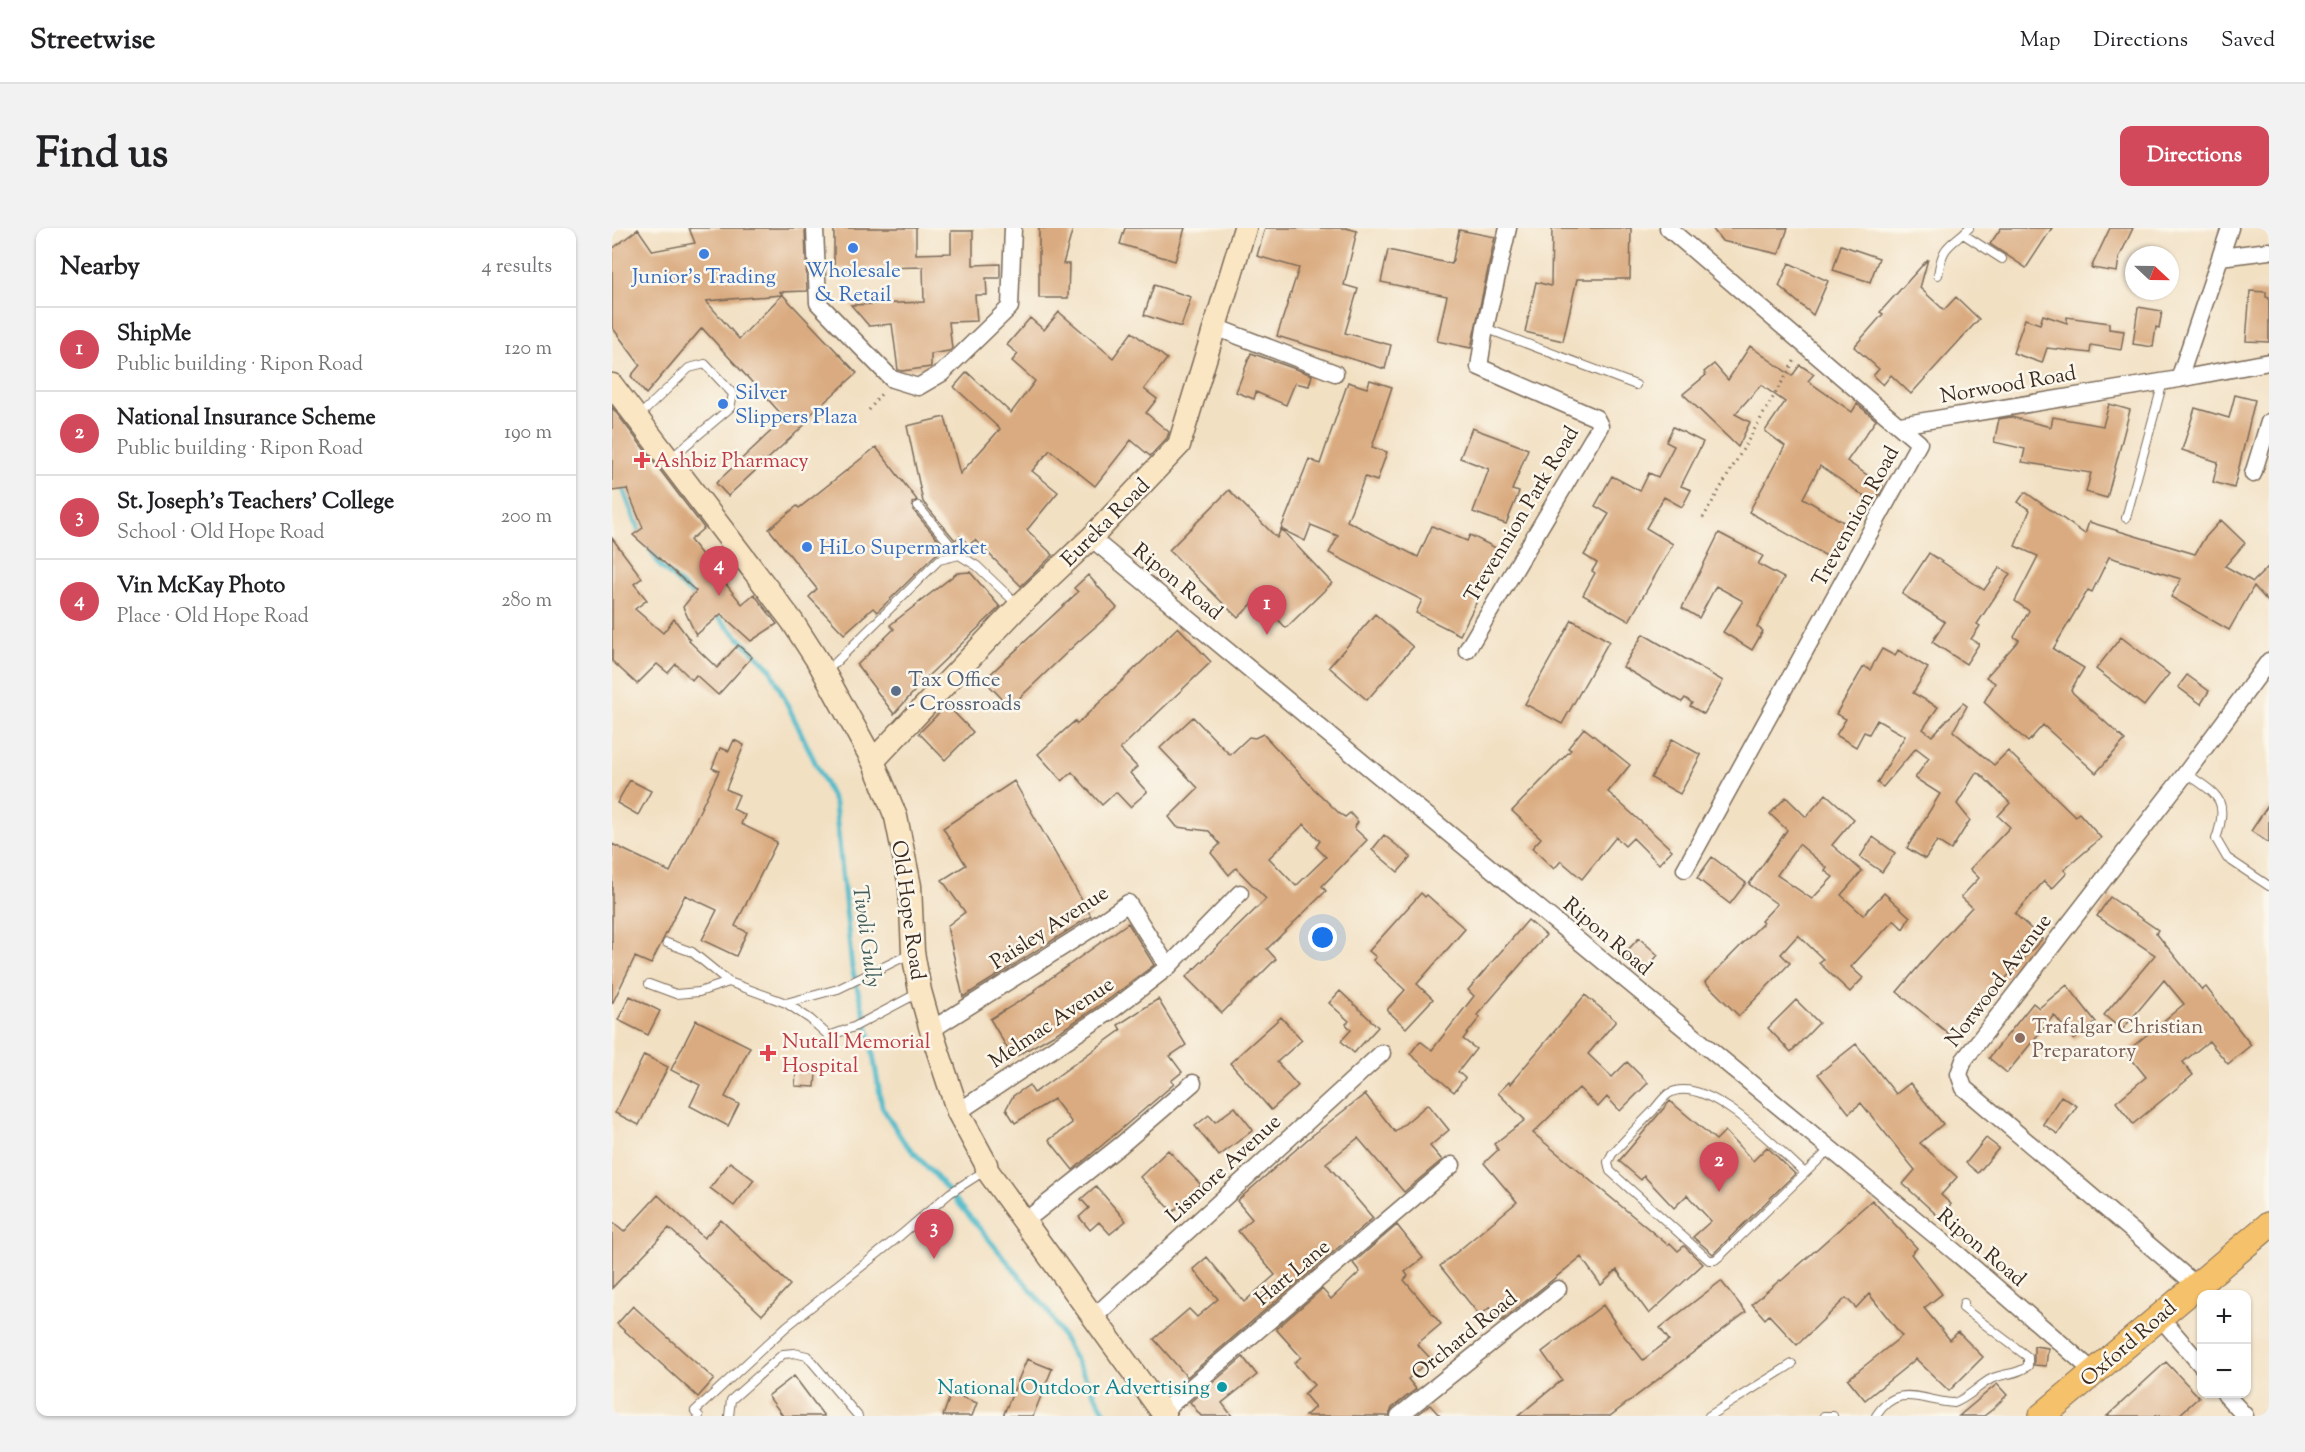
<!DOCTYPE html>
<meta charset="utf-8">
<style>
:root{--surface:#fff;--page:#f2f2f2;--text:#202124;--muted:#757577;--line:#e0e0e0;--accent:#d1495b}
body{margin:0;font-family:"Sorts Mill Goudy",serif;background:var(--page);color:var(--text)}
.controls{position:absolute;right:18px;bottom:18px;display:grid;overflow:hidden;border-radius:12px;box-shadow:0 2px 4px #0004}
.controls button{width:54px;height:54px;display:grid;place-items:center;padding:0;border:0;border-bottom:2px solid var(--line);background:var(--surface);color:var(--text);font:30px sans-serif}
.compass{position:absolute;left:1513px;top:18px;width:54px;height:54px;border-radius:50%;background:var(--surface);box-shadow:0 2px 4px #0004;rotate:112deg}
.you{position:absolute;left:711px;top:710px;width:21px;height:21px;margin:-15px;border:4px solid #fff;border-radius:50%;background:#1a73e8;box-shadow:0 0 0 9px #1a73e833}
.badge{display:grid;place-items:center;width:39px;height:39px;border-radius:50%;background:var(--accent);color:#fff;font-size:20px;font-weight:700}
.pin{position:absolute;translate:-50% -50px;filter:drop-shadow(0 2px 3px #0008)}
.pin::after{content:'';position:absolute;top:32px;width:21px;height:18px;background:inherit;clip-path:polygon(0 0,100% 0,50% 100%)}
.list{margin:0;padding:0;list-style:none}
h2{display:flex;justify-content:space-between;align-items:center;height:78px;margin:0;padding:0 24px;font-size:26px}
h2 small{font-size:20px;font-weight:400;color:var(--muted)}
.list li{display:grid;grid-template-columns:39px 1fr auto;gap:18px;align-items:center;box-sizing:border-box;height:84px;padding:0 24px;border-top:2px solid var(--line)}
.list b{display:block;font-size:22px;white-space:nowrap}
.list p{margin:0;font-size:20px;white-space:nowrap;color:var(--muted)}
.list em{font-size:20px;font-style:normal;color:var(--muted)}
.map{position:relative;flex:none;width:1657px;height:1188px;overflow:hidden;border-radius:12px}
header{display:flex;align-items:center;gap:36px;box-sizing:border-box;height:84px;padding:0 30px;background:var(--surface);border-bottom:2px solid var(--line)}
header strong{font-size:28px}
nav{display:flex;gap:33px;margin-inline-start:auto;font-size:21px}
.intro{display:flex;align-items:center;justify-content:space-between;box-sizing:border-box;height:144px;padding:0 36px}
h1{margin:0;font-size:42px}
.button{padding:15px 27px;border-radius:12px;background:var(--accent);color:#fff;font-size:21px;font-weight:700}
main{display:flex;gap:36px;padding:0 36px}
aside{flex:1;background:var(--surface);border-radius:12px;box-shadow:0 2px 4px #0004}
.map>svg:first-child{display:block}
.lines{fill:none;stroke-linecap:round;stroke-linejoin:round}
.stream{stroke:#4db9c9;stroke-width:5}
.building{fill:#daab80;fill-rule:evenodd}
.lane-casing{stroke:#7b6a58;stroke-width:10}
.street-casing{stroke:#7b6a58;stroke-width:19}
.secondary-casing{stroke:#7b6a58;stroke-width:25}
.primary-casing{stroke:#7b6a58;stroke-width:28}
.path{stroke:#7b6a58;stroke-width:3;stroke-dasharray:1.5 4.5;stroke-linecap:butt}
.lane{stroke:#fff;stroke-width:8}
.street{stroke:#fff;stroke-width:16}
.secondary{stroke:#fbe6c4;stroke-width:22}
.primary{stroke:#f5c16b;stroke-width:26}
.shop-dot{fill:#3f7fe0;stroke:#fbf7ec;stroke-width:2}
.health-dot{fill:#e0444e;stroke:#fbf7ec;stroke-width:2}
.service-dot{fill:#5c6f8a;stroke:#fbf7ec;stroke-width:2}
.education-dot{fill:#8d6e63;stroke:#fbf7ec;stroke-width:2}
.culture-dot{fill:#0f9aa8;stroke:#fbf7ec;stroke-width:2}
.labels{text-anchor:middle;stroke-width:5;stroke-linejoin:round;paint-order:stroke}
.shop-label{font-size:21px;fill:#366cbe;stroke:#fbf7ec}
.street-label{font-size:21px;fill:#3b2a1e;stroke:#fbf7ec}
.health-label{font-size:21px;fill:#be3a42;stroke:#fbf7ec;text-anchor:start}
.service-label{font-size:21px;fill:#4e5e75;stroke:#fbf7ec;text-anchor:start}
.education-label{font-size:21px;fill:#785e54;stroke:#fbf7ec;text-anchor:start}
.culture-label{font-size:21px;fill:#0d838f;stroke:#fbf7ec;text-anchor:end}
.water-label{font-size:22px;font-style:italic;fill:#415c5a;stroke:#fbf7ec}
</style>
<header>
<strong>Streetwise</strong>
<nav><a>Map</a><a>Directions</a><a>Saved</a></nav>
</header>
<div class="intro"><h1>Find us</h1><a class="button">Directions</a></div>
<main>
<aside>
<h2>Nearby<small>4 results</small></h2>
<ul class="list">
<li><span class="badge">1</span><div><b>ShipMe</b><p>Public building · Ripon Road</p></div><em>120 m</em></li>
<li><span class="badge">2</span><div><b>National Insurance Scheme</b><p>Public building · Ripon Road</p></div><em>190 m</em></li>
<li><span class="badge">3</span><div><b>St. Joseph's Teachers' College</b><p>School · Old Hope Road</p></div><em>200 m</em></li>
<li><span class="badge">4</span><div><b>Vin McKay Photo</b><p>Place · Old Hope Road</p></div><em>280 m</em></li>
</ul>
</aside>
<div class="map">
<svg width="1657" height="1188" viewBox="0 0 1657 1188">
<rect width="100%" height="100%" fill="#fbf7ec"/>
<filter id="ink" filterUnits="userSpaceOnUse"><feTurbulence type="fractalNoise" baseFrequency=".0167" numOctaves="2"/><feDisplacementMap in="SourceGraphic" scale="12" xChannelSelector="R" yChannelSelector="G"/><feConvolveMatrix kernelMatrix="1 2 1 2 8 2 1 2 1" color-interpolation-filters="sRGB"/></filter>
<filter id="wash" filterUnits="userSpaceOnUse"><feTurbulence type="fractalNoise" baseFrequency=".008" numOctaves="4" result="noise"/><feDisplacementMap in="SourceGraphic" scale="24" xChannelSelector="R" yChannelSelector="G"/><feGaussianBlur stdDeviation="1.35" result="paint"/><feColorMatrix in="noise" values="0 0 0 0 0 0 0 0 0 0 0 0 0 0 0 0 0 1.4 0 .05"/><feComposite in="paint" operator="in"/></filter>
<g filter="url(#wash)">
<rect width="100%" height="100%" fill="#f2e0c3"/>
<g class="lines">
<path class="stream" d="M9,255L29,308
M36,318L49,339L84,370
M100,384L158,440L223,576L240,740L258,809L270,879L292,914L323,947L435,1081L495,1188"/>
</g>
<g id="blocks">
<path class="building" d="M77,0H193L195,63L168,64L245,145L197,188L199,191L116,268L104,255L173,190L90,100L34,166L19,148L28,137L0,99V21L26,1L41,23L83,15ZM170,67L127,111L94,73Z
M222,0H304V26L339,25V3H361V37L388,36V50H374L375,67H363L365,93L337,94L340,121L337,123L319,126V139L290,143L286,142L280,96L257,98L239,77L312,74L311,39L222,41Z
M427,0H461L451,36H457L456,70H427Z
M513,0H573L563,33L508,16Z
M653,0H734L745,3L732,57L746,61L733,105L779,117L773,141L665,108L687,40L645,28Z
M940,0H1019L1018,51H965L951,113L913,104L924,54L939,58Z
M1100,0H1176L1167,26L1110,13Z
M1389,0H1440L1414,40L1378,16Z
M1498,0H1521L1507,30L1505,44L1479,40Z
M847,2L883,9L859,120L825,113L835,68L769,54L776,22L840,36Z
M1229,17L1267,30L1258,54L1221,42Z
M1316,31L1308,60L1332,82L1344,69L1367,91L1299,166L1279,147L1271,157L1261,148L1267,141L1242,119L1271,86L1268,84Z
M1177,35L1216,53L1201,87L1167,58Z
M542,57L579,69L569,99L532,87Z
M1638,63L1654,64V69L1657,70V114L1634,113Z
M1526,79L1550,83L1547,100L1544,99L1541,119L1521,116Z
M447,84L501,130L520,104L555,131L532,161L545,171L534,185L557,204L555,210L538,228L519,212L483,258L438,222L420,243L446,264L415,302L441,327L409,358L363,312L357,317L348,308L343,312L311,274L295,198L333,189L348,246L388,201L342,159L355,144L399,185L423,153L400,133L406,126L395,117L418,90L432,102Z
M1431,87L1455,95V89L1497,95V101L1512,103L1509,122L1479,117L1478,125L1435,120L1430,135L1401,125L1413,91L1428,96Z
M1138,118L1180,148L1188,137L1202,146L1196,153L1240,184L1245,176L1264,192L1235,233L1271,258L1262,275L1208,238L1191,270L1238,298L1218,330L1137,284L1173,218L1153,203L1173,174L1149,157L1123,186L1138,194L1126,219L1071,166L1094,147L1092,144L1102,136L1116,152Z
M639,125L700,147L697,158L683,155L674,177L644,164L642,171L624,164Z
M758,152L780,159L760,219L775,224L765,253L753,249L735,293L806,329L820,298L855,313L858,307L884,320L865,358L871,361L848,407L804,385L810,372L717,325L726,308L699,297L693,313L669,301L697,231L708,236L736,154L755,160Z
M1623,167L1643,172L1622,260L1601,254L1606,234L1570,222L1583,180L1617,190Z
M1497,176L1518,182L1495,270L1474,264L1479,245L1410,234L1413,221L1382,214L1387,191L1399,189L1439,199L1441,189L1491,198Z
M0,179L92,300L78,312L130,376L142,366L165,396L139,413L109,386L84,407L71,379L84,363L21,307L31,300L15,261L0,263Z
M1061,199L1091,214L1069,258L1079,262L1070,279L1052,269L1034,300L1061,316L1017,393L971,367L983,345L980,343L985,335L972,327L997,286L983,278L1000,248L1028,263L1037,245L1046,249L1062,218L1054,214Z
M860,200L916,221L900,262L907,264L894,296L861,284L877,241L848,230Z
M264,219L305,272L300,275L301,282L334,321L323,327L265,384L261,380L232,406L197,369L205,361L157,301L185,278L187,280Z
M617,262L665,310L669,301L720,355L674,400L646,370L626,390L557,322Z
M1413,264L1473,306L1477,294L1583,326L1592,311L1609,292L1633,315L1613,338L1641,354L1657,338V375L1642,358L1617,402L1559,369L1569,351L1497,329L1480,364L1476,362L1441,421L1472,440L1459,462L1461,465L1513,512L1484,545L1431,497L1416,514L1372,474L1383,455L1374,449L1407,412L1402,409L1417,383L1403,373L1426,328L1403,318L1418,282L1406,274Z
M1107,305L1151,328L1146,336L1172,350L1145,399L1151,403L1140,422L1111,404L1131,373L1104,358L1087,390L1070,380Z
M0,310L30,350L22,356L35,372L23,381L51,405L62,391L78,412L77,413L105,440L126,417L140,429L106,467L84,447L80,452L64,436L56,445L45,436L25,456L0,433Z
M1317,325L1372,362L1388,339L1398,346L1365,396L1368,398L1359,411L1367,416L1354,436L1320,414L1333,394L1290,366Z
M358,344L388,379L317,447L282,486L245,437L282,401L278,397L345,345Z
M476,347L505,380L467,413L398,479L372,452L466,364L462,360Z
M763,386L801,419L755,472L717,439Z
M960,392L997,413L950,496L913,476Z
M566,399L599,434L508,521L525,539L518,545L535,564L518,579L504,564L490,577L460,544L450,553L426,526L463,493L465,496Z
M1031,406L1111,453L1092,486L1078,478L1080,475L1073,470L1070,474L1011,439Z
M1509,409L1557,446L1532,478L1484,441Z
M1270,421L1283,428L1286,422L1316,440L1301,465L1326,479L1311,501L1320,508L1351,475L1355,478L1341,503L1382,537L1396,523L1463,588L1467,585L1489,610L1452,642L1455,645L1440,661L1432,653L1403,686L1430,711L1370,776L1342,810L1285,764L1317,726L1360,679L1349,669L1367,650L1358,641L1398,599L1386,588L1398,575L1368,546L1364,545L1345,576L1358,592L1339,622L1325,613L1313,631L1295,620L1328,566L1303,550L1317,530L1304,520L1271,559L1265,555L1293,508L1265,492L1257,506L1252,504L1244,519L1224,507L1234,491L1224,486L1252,438L1258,442Z
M1575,447L1597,463L1589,476L1566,459Z
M335,477L361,504L333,532L307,505Z
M581,489L618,527L637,509L643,510L651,506L701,560L728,586L733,589L738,585L746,594L742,600L755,612L710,658L714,663L655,721L664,731L610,785L574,749L654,671L624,640L617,647L599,625L608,616L597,603L565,599L557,589L586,560L548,520ZM692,596L708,613L704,619L714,629L684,658L657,630Z
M972,500L1018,537L996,564L1060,622L1047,636L1021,610L1013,618L1004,609L970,651L949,633L942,641L920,620L929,610L900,583L959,522L956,520Z
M1060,511L1089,527L1068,566L1039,550Z
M122,512L132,517L114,561L127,567L121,581L133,587L129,596L165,614L123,698L135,704L124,728L90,712L105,682L73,667L39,736L23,729L0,776V616L58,644L107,543L100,540L108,520L117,523Z
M18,552L39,563L26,587L5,575Z
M402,553L479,688L351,769L335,698L353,684L330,652L354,637L331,600Z
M1214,566L1242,591L1220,617L1250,643L1229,667L1251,687L1272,665L1298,689L1291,701L1282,692L1239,739L1251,750L1238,764L1207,735L1211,731L1186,707L1169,726L1178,735L1127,788L1093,754L1151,695L1149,693L1165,676L1137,656L1175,602L1158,586L1174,569L1194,589ZM1187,616L1215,640L1213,643L1221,649L1200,671L1165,647Z
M1657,576V615L1639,603Z
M772,607L799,629L786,644L760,622Z
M1261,609L1283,625L1270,644L1248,629Z
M1100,629L1134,655L1118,676L1085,650Z
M809,665L813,669L815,667L853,701L805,756L821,771L794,800L775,782L793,762L761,732L764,729L757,723Z
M1498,669L1546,702L1544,705L1590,762L1594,759L1639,817L1616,836L1597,813L1571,834L1581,847L1521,896L1504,874L1534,849L1514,824L1572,776L1552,752L1510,802L1492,787L1543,727L1485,688Z
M916,692L934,707L865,787L868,789L851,811L864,821L846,844L853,850L842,864L798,826L808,813L820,822L862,768L856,762Z
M516,695L542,737L497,771L450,802L401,830L378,791L423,764L422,762Z
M1027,710L1046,727L1032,744L1012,726Z
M1455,757L1484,794L1462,812L1442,787L1395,845L1377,830L1421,775L1427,780Z
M728,763L766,799L742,825L729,813L739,802L734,796L737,793L717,775Z
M973,767L1004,793L976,826L1000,849L1015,834L1036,855L1008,883L995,869L986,879L967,860L921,905L1056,1017L1058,1015L1066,1023L1072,1018L1091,1036L1037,1086L1005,1042L989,1057L969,1029L889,1093L878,1079L868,1088L828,1038L905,974L872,935L886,922L882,916L913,892L886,865L897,854L898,856Z
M18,768L48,783L36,807L6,792Z
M546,771L574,817L558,828L570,844L559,853L562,856L461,942L437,912L460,895L442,871L403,895L394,881L401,868L417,857L422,865L509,802L506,797Z
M1184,772L1207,795L1179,824L1156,800Z
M669,789L690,812L665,834L686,858L659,882L618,835Z
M84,792L138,819L113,869L127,876L116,898L78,878L88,857L59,842Z
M1244,816L1284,866L1298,855L1331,896L1308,915L1345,949L1329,967L1339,976L1327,989L1291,956L1303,942L1249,875L1237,885L1206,846Z
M32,827L56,839L27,897L3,885Z
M184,844L204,845L203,859L183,858Z
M753,866L783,904L816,876L837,902L818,918L830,932L792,964L746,910L714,935L761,990L575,1149L542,1111L577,1081L585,1089L606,1071L581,1041L595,1029L632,1074L663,1047L626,1003L640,991L625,973L697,910Z
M1449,868L1465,878L1446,906L1431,896Z
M1058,873L1104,912L1113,903L1141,933L1155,919L1183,946L1101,1026L1081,1009L1099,993L1075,967L1062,980L1032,948L1029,952L1007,933Z
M623,879L641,902L607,928L583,898L597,887L603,894Z
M1374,910L1387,920L1366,945L1354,935Z
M556,922L589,957L561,984L528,949Z
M118,934L142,952L122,978L98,960Z
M484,958L514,993L498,1006L487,994L478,1002L467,989L477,980L469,971Z
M46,967L92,1010L109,992L178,1057L150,1087L57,1000L0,1060V994L12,1004Z
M1260,972L1305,1020L1299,1026L1330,1066L1312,1080L1338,1112L1346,1104L1371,1129L1337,1163L1304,1131L1253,1172L1236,1151L1290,1108L1257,1066L1244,1080L1234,1070L1185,1117L1157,1087L1153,1091L1140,1076L1168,1052L1169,1053Z
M785,997L811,1030L793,1044L796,1048L792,1052L829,1096L805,1116L819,1131L796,1151L804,1161L780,1180L777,1188H693L703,1179L692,1166L702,1157L682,1135L689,1129L664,1101L710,1061L719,1071L748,1044L741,1035Z
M1109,1053L1134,1084L998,1188H906L950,1152L930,1124L991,1077L1002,1093L1001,1094L1031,1132L1057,1112L1048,1100Z
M21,1078L102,1151L86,1169L5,1096Z
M1422,1118L1436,1120L1434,1138L1422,1137Z
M631,1129L645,1147L610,1175L620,1188H589L578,1174Z
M415,1131L440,1141L421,1188H391Z
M1554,1134L1587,1169L1566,1188H1495Z
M182,1148L212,1188H171L156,1168Z
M1385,1156L1395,1167L1381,1181L1372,1188H1347Z
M339,1165L365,1175L360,1188H331Z
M818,1177L828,1188H804Z"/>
</g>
</g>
<g filter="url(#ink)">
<use href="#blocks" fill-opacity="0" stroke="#7b6a58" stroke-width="1.5"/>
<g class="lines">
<g class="lane-casing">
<path id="lane" d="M1351,6L1390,31
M1326,47C1331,15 1337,20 1357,0
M873,100L1024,157
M26,189L77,140L93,136L121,166L118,180L59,230
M306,278L347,327
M1514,290L1551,154
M213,445L327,332L347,327L365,338L407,378
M1574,545C1605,567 1618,570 1604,611L1615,630L1657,658
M55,715L80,724L117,754L174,775L198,791L217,808L242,799L308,764
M37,756L64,766L87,764L117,754
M174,775L226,761L298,726
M1193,945C1168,923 1093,843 1056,866C1051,870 1045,878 1041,883C1027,897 1013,912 1000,926L996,934L998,943L1097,1032H1103L1109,1027L1218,921
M87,1188L83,1183L175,1098L289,1007L338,965L374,942
M117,1188L119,1172L171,1126L182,1125L195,1128L246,1188
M1097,1188L1180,1136
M1212,1188H1221
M1264,1188C1286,1153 1311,1174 1342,1175C1356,1170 1366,1158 1379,1151C1391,1145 1405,1147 1416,1138V1129L1355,1083L1351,1080L1352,1075"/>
</g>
<g class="street-casing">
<path id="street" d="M203,0L206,75L280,151L306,159L330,145L398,79L401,0
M1056,0L1307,215L1073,641
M1608,29L1657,23
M603,99L723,145
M1567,151L1618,0
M1288,197L1567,151L1657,134
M1641,246L1657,194
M479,310L1348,1028L1482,1144
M855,422L988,198L984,190L867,139L873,100L896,0
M319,802L482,699L516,675L556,739
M346,884L503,780L556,739L628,665
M413,993L509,917L581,855
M1584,1057L1352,860L1347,846L1352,832L1574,545L1657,433
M483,1088L770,825
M1547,1088L1590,1138
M1613,1166L1633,1188
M550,1184L840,937
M787,1188L946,1061"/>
</g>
<g class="secondary-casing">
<path id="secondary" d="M0,157L180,393L207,435L261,533L284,589L298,658L301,724L308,763L319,802L346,884L374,936L375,942L553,1188
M261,533L407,378L479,310L567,217L633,0"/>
</g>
<g class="primary-casing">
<path id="primary" d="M1430,1188L1657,997"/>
</g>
<path class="path" d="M257,182L270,165
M1091,290L1184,130"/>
<use href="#lane" class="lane"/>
<use href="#street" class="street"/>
<use href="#secondary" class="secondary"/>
<use href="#primary" class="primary"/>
</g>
</g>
<g class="shop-dot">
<circle cx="241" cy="20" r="6"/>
<circle cx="92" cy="26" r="6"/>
<circle cx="111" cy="176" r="6"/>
<circle cx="195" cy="319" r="6"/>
</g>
<g class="health-dot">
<path d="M27 223h6v6h6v6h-6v6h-6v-6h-6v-6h6z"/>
<path d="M153 816h6v6h6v6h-6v6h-6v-6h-6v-6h6z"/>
</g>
<circle class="service-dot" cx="284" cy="463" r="6"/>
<circle class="education-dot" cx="1408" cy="810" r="6"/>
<circle class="culture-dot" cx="610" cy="1159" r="6"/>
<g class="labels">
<g class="shop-label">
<text x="241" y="49">Wholesale<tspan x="241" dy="24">&amp; Retail</tspan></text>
<text x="92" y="55">Junior's Trading</text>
<text x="123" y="171" text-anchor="start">Silver<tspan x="123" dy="24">Slippers Plaza</tspan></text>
<text x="207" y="326" text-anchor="start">HiLo Supermarket</text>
</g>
<g class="street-label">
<text transform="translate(1396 156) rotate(-10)" y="7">Norwood Road</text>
<text transform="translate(909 286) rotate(-59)" y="7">Trevennion Park Road</text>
<text transform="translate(1243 288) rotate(-61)" y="7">Trevennion Road</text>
<text transform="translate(493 294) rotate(-45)" y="7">Eureka Road</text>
<text transform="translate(566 353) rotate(39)" y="7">Ripon Road</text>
<text transform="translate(297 682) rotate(82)" y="7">Old Hope Road</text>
<text transform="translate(437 699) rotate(-33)" y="7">Paisley Avenue</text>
<text transform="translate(996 708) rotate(40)" y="7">Ripon Road</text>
<text transform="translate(1386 752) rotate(-53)" y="7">Norwood Avenue</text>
<text transform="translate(439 794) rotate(-34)" y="7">Melmac Avenue</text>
<text transform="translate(611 940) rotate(-43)" y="7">Lismore Avenue</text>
<text transform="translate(1370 1019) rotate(40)" y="7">Ripon Road</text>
<text transform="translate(680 1044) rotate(-40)" y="7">Hart Lane</text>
<text transform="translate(852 1107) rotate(-39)" y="7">Orchard Road</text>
<text transform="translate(1516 1115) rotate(-41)" y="7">Oxford Road</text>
</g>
<g class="health-label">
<text x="42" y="239">Ashbiz Pharmacy</text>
<text x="170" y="820">Nutall Memorial<tspan x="170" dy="24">Hospital</tspan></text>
</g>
<g class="service-label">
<text x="296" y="458">Tax Office<tspan x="296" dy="24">- Crossroads</tspan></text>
</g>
<g class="education-label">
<text x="1420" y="805">Trafalgar Christian<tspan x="1420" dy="24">Preparatory</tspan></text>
</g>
<g class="culture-label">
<text x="598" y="1166">National Outdoor Advertising</text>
</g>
<g class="water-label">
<text transform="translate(256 708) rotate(82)" y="8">Tivoli Gully</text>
</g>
</g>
</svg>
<div class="controls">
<button>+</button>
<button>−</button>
</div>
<svg class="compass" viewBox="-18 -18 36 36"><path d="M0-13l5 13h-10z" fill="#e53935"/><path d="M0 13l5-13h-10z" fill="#757577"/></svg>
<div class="you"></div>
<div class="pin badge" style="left:655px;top:407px">1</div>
<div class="pin badge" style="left:1107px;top:964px">2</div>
<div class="pin badge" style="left:322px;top:1031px">3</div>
<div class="pin badge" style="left:107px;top:368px">4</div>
</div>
</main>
